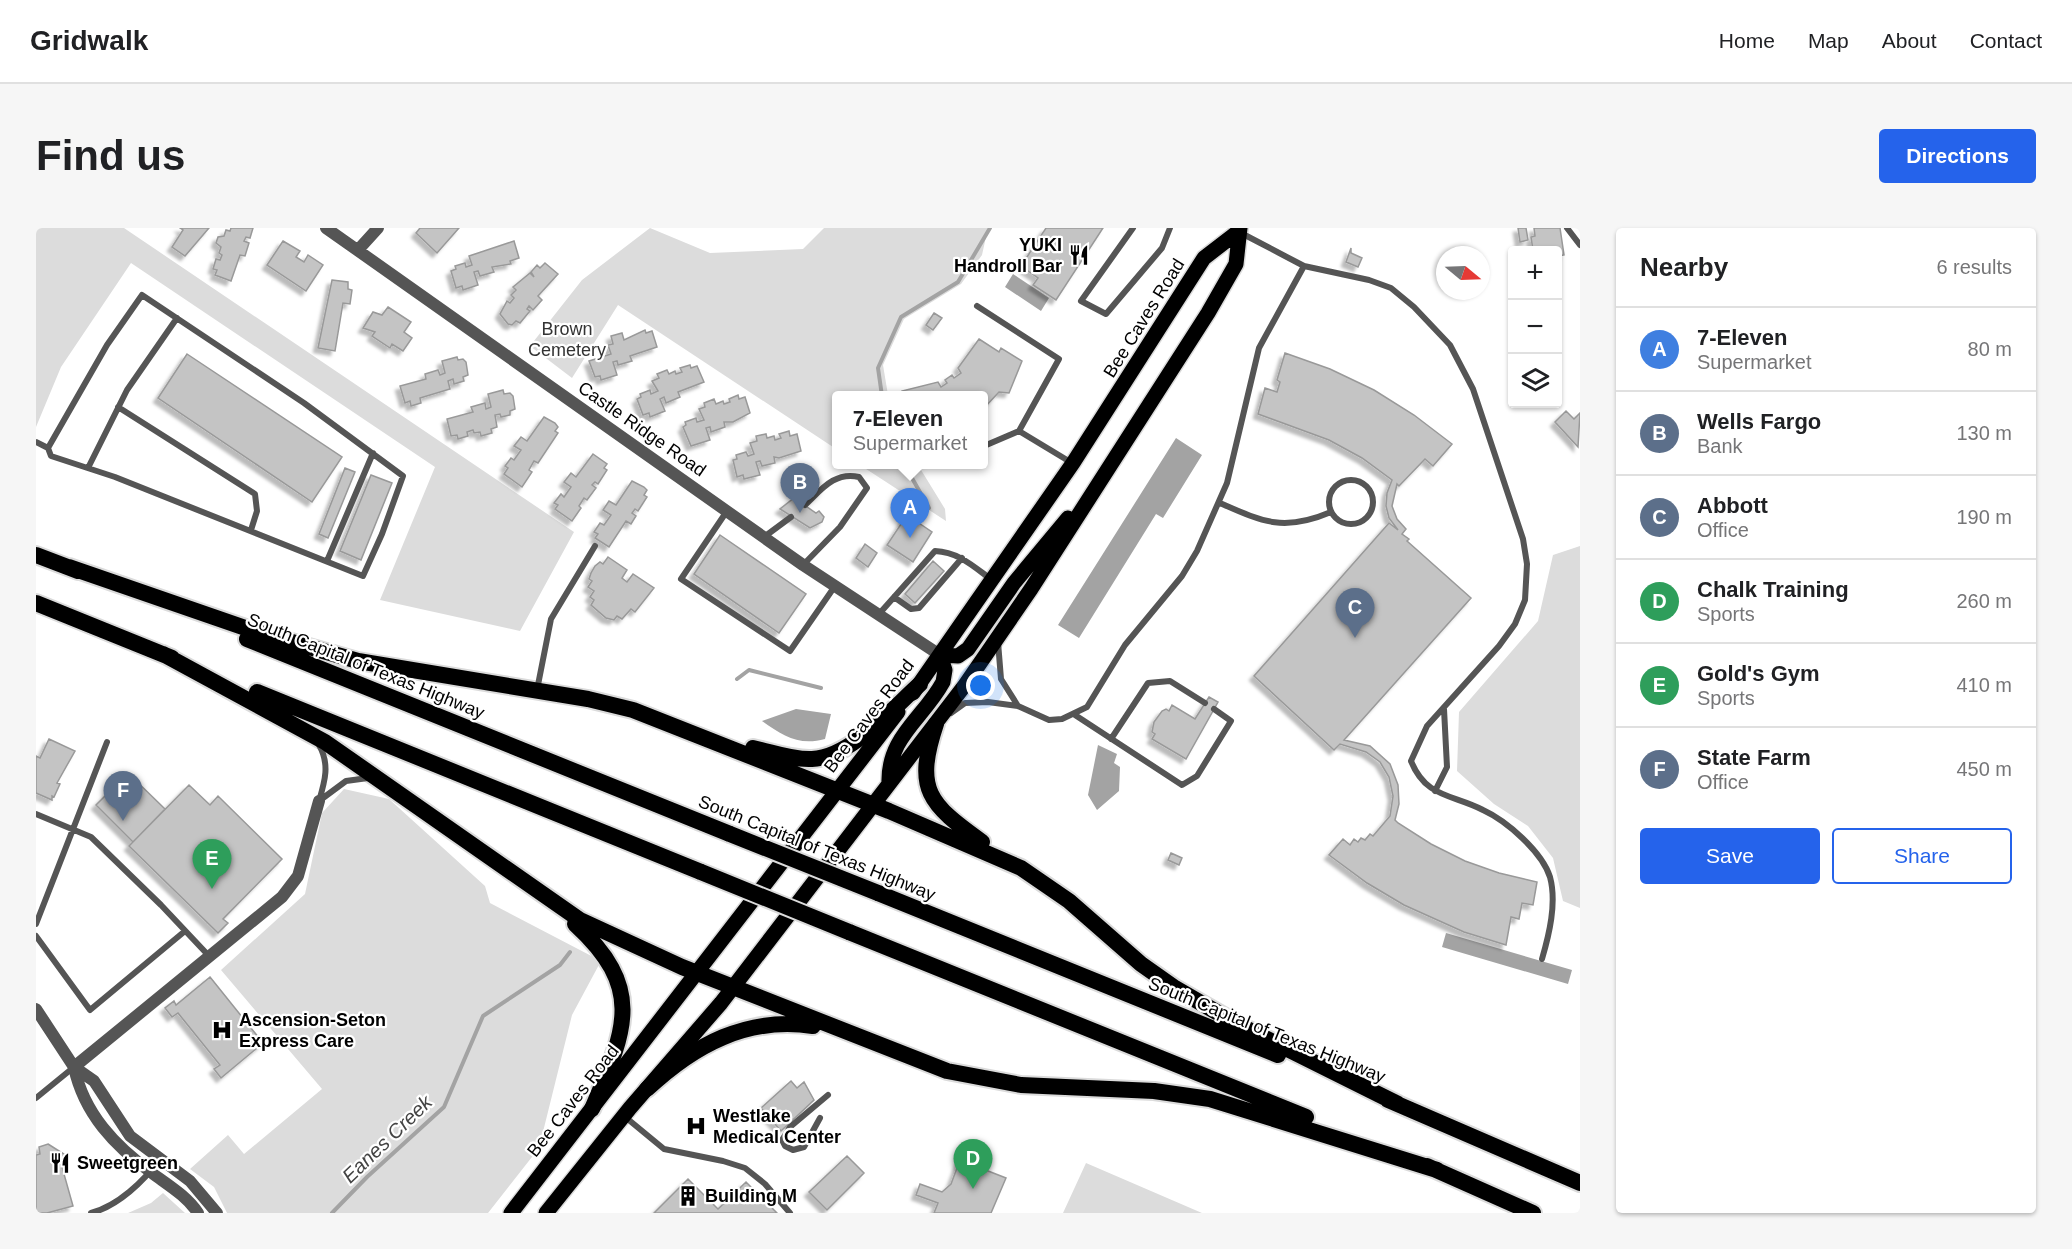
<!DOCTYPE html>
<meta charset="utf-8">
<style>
:root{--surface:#fff;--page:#f6f6f6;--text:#202124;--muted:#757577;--line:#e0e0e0;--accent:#2563eb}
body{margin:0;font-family:Arial,sans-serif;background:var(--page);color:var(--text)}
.controls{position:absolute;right:18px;top:18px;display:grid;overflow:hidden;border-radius:6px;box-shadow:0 2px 4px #0004}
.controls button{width:54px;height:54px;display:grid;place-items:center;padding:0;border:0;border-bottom:2px solid var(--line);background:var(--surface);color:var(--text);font:30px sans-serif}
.compass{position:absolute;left:1400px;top:18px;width:54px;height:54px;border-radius:50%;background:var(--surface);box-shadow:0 2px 4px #0004;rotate:109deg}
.you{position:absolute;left:945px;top:458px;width:21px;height:21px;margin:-15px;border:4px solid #fff;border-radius:50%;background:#1a73e8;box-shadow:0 0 0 9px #1a73e833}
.badge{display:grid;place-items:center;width:39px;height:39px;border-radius:50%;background:var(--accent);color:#fff;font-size:20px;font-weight:700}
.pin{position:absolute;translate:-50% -50px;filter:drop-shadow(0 2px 3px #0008)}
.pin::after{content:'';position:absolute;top:32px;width:21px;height:18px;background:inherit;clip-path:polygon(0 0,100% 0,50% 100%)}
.popup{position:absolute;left:796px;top:163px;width:156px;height:78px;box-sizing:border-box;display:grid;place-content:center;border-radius:6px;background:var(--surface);filter:drop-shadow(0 2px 4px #0005);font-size:20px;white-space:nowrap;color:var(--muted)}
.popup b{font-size:22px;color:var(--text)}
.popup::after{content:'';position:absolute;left:50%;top:100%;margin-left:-12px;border:12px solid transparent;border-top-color:var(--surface)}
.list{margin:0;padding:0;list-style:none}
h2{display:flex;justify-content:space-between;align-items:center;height:78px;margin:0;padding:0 24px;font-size:26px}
h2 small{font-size:20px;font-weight:400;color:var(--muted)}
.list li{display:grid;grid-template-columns:39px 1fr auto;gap:18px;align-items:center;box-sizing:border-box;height:84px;padding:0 24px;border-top:2px solid var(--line)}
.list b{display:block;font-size:22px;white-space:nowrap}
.list p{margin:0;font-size:20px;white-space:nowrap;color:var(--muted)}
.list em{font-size:20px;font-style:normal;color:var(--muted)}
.actions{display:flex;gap:12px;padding:18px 24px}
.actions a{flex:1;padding:14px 0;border:2px solid var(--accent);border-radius:6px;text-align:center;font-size:21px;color:var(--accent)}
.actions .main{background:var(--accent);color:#fff}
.icon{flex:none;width:33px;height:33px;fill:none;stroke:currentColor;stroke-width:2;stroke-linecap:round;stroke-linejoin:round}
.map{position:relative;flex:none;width:1544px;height:985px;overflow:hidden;border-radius:6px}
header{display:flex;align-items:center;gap:36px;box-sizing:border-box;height:84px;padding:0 30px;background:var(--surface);border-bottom:2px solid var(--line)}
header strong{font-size:28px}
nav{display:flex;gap:33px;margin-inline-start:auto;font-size:21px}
.intro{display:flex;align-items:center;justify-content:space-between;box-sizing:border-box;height:144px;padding:0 36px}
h1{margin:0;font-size:42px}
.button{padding:15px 27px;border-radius:6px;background:var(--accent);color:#fff;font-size:21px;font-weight:700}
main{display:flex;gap:36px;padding:0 36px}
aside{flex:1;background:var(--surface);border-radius:6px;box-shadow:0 2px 4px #0004}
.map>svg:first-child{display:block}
.green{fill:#dcdcdc}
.water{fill:#a3a3a3}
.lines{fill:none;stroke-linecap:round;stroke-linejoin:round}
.stream{stroke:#a3a3a3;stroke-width:4}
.building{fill:#c4c4c4;stroke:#999;stroke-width:1.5;filter:url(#shadow)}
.primary-casing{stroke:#dbdbdb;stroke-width:18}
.trunk-casing{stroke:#dbdbdb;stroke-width:20}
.service{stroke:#555;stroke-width:6}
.minor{stroke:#555;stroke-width:12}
.primary{stroke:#000;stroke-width:15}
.trunk{stroke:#000;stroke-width:16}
.trunk-bridge-casing{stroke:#dbdbdb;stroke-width:20;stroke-linecap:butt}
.trunk-bridge{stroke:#000;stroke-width:16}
.labels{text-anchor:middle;stroke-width:4.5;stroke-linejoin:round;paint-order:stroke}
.poi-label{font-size:18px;font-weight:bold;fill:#000;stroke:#fff;text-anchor:start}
.street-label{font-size:18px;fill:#000;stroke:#fff}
.park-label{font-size:18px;fill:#333;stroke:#fff}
.water-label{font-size:20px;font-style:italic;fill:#444;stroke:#fff}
</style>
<header>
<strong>Gridwalk</strong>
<nav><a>Home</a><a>Map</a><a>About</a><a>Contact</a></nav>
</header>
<div class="intro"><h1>Find us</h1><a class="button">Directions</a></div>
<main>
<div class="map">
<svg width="1544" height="985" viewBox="0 0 1544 985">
<defs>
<filter id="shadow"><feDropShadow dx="-4.5" dy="4.5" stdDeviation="1.5" flood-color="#0004"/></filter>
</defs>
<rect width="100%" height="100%" fill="#fff"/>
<path class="green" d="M0,0H88L538,304L484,403L344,372L399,239L95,35L25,139L0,199Z
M614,0L674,25L767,21L788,0H952L946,27L925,56L868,91L847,137L852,167L800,168V221L582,77L536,150L494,118L546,52Z
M824,237H882L909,281L910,293Z
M1544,318V680L1527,673L1517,630L1492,598L1458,576L1421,543L1423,484L1502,393L1517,327Z
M308,561L353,571L449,658L454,675L565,733L536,787L503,920L452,985H191L178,959L154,941L192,907L208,926L286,861L185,742L269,666L286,585Z
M1050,935L1166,985H1027Z
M127,965L149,985H92L115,975Z"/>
<path class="water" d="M977,46L1013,70L1005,83L969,59Z
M1140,210L1166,227L1127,290L1120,286L1043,410L1022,397Z
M760,481L795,486L789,511C763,518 747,508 726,493Z
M1062,517L1081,526L1078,535L1084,539L1083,563L1061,582L1052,567Z
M1410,705L1536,742L1532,756L1406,719Z"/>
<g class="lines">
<path class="stream" d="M846,168L842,140L865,89L922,54L954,0
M868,236L893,280
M701,451L713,442L785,460
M296,985L331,949L408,879L447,788L524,737L534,724"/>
</g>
<path class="building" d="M144,0H173L149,28L136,19L147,2Z
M195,0H217L214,10L210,9L208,13L213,15L209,28L204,27L195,53L179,47L181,42L177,41L180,31L184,32L186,27L183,25L185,19L180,15L182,9L188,8L190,2L194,3Z
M384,0H423L401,25L380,5Z
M1010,0H1067L1020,72L997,57L1002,50L985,38Z
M1482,0H1490L1492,12L1484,14Z
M1498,0H1524L1528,27L1522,28V22H1497L1495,9L1499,8Z
M247,13L264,23L260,29L268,34L272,27L287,37L270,63L231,37Z
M478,13L483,30L474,33L475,36L456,39L458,44L444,48L442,43L438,44L442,57L427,62L426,58L420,60L415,43L420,41L419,38L429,35L430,39L436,37L433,28Z
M1315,20V25L1326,30L1322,39L1310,34Z
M509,35L522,46L502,68L506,72L497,82L493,78L491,81L494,83L484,95L480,93L476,97L472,96L464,86L471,73L474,75L478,70L475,67L480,62L477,59L494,45L498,49L495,44L501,37L504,40Z
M296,52L312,54V61L316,62L314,76L307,75L299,123L282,120Z
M352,79L375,94L368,104L376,110L367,123L356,116L354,120L336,108L339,104L327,100L337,84L346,87Z
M898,85L906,90L897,102L890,97Z
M609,102L610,105L616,103L621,119L594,128L596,133L582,137L581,133L577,134L581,147L565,152L564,148L559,149L553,133L575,126L572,117L577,116L575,108L586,105L588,112Z
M943,111L963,124L965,120L986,133L973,165L963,164L948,180V168H867L866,163L902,154L905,159L911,155L909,152L916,147L918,150L925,145L922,140Z
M1249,125L1294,141L1338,162L1378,187L1416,216L1397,238L1389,231L1363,258L1361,256L1356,278L1361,291L1370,301L1366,306L1373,311L1371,313L1435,370L1308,512L1334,518L1354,536L1362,557L1363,576L1359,592L1362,595L1395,616L1429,633L1463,645L1501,654L1497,677L1486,675L1483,691L1475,689L1470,717L1428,704L1368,677L1331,655L1293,627L1307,611L1314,617L1318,611L1322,614L1325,610L1329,612L1334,606L1337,608L1354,588L1357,568L1353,549L1344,534L1330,524L1304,516L1298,522L1218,448L1353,295L1362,302L1353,290L1350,278L1351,265L1356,252L1326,230L1293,212L1222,186L1229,160L1241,164L1244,154L1241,152Z
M151,126L306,229L276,274L122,170Z
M421,129L422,132L427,131L430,134L432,147L427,149L428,153L418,156L417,151L412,153L414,161L384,170L385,175L375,178L374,173L369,175L364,158L390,151L389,146L402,142L404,147L409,145L406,133Z
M654,137L655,140L661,138L668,154L642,164L644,169L630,175L628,169L624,171L629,183L614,189L613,185L607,187L601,171L605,169L604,166L614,162L615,166L622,163L616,153L623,150L621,146L631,142L633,146L639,143L640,146L646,144L644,140Z
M467,162L468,166L474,165L477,168L479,181L474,183V187L465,189L464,186L459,187L461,199L455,201L456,205L445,208L444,204L438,205L437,202L431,204L432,208L422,211L421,207L415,208L411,191L437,184L435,179L449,175L450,181L455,179L452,166Z
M702,167L703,171L709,169L714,185L697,194H688L689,199L675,204L674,199L670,200L674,212L655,218L647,199L650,197L649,194L660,190L661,194L668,192L663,181L669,179L668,175L678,171L680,176L687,173L688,176L694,174L693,171Z
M1530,183L1538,191L1544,185L1542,219L1519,194Z
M508,189L519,195L522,199L519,203L522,205L502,235L498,233L493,242L496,244L486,259L468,246L472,240L469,238L475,230L478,232L485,222L478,218L485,209L491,213Z
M753,203L754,208L761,206L765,223L743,230L738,229L739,235L726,238L724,233L720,234L724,247L708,251L707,247L701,249L697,232L701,231L700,227L710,224L712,228L718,226L714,215L721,213L720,208L730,206L731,210L738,208L739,212L745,210L743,206Z
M557,226L571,236L568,240L571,242L562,256L559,254L556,257L560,260L551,272L548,270L543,278L545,280L536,293L519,281L522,277L518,275L525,266L528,269L535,259L528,254L535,245L540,249Z
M309,240L319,244L292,310L283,306Z
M335,247L356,255L325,332L304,323Z
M596,253L608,259L611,262L608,267L611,269L602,283L599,281L596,285L600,288L595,296L590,293L573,319L559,310L562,306L558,304L564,295L568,297L575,287L567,282L573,273L580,277Z
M758,270L780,285L783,283L788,289L786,294L774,300L744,281Z
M871,287L896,304L877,334L851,317Z
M684,307L770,366L743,405L658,346Z
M829,316L841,325L832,339L820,330Z
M572,329L591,342L586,350L591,354L597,346L618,360L599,384L595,381L586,391L581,388L578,392L570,390L555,377L558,372L554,369L558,363L552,359L556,353L553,351L555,345L559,338L564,334L567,336Z
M897,333L908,343L879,375L869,366Z
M1173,469L1182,474L1150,531L1116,511L1119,506L1116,504L1118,494L1126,483L1130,481L1133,483L1136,477L1159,491Z
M13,511L39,523L21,555L24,556L18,569L16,568V572L0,565V528L4,530Z
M92,545L129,581L97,614L60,577Z
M153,557L174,577L182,568L246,631L187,691L192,695L182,705L93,618Z
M1135,625L1146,630L1143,637L1132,632Z
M174,749L227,815L185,850L178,841L184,837L142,785L136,789L129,780L138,773L140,777Z
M755,853L761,860L768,854L778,872L745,903L725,880Z
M12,916L31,928L33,936L26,939L37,978L11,985H0V927L4,926L3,919Z
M811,928L828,945L791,982L773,964Z
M924,932L970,950L955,985H898L902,975L880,967L884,956L906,964L915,956Z
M652,951L682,981L710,954L741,985H618Z"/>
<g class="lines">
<g class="primary-casing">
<path id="primary" d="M904,427L922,428L932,421L978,355L1032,290
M877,465L1037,235L1168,30L1203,3
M853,556C851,509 887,491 907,454L909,442L904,427
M475,985L862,484
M510,985L594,880L685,775L929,457L995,361L1172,85L1200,36L1204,0"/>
</g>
<g class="trunk-casing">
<path id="trunk" d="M0,327L42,343
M33,339L221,404L322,433L552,471L597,482L853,583L985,640L1033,673L1105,736L1139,760L1203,797L1362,876
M0,375L136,430
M211,411L694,606
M127,426L289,514L544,692L646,739L911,843L985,857L1118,863L1174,871L1401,942
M221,464L665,644
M900,496C878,562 893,576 946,614
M717,520C736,524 756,532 776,531C815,529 856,481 884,456
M842,665L1242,827
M539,696C610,761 589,803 556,881
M813,704L1270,889
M611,861C658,817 711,788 777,798
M1352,872L1544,955
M1391,938L1497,985"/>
</g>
<path class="service" d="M1097,0L1045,73L1070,86L1126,20L1134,0
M1531,0L1544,17
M1205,5L1268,38L1333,52L1355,60L1378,79L1414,117L1437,161L1487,311L1491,336L1489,372L1479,396L1463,418L1391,498L1375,533C1390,570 1416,566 1447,582C1471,593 1506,624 1514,649C1521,675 1513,707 1506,731
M941,78L1023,131L983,203L1036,235
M82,179L219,266L221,283L215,302
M0,214L12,220L15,228L79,249L327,348L346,306L367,248L268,175L106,67L71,117L12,220
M948,218L983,203
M52,240L91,162L141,90
M1293 274a22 22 0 1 1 44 0a22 22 0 1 1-44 0Z
M1184,275C1227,294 1248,304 1295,284
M691,283L645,351L754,423L799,358
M728,309L755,289
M291,333L337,225
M767,337L804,299L831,260L823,249C799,243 785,262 769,277
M858,369L875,381L883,380L926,330
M843,386L899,323C923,324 938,339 956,352
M962,414L965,451L982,478
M501,462L515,391L559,318
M915,485L929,475L952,474L982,478L1013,492L1026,491L1051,479L1089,417L1146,348L1161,323L1191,255L1223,120L1268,38
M1039,487L1146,557L1161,548L1195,493L1178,481
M1075,511L1112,455L1134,453L1169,475
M283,517C294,536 289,553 283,573
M1399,563L1411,539L1408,481
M283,573L310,553L332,550
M0,586L55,609L125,677L173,728
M0,696L71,514
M0,708L54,782L149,703
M0,870L38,839
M588,888L628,921L687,933L709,940L729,956L754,985
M784,890L768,919L757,922L749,918L746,912L754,899L792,867
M55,985C82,978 108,953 124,931"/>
<path class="minor" d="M290,0L767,337L904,427
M322,22L342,0
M0,781L38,839L58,853L94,908L154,953L181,985
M38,839L246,669L262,648L283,573
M38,839C48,886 79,918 116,945C132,957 151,968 162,985"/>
<use href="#primary" class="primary"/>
<use href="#trunk" class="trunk"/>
<g class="trunk-bridge-casing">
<path id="trunk-bridge" d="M694,606L842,665
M665,644L813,704"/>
</g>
<use href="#trunk-bridge" class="trunk-bridge"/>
</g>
<defs>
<g id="restaurant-bare" transform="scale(1.62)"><path d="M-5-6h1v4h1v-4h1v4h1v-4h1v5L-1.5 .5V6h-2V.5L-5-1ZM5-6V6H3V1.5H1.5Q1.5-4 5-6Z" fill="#000" stroke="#fff" stroke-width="2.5" paint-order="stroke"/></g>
<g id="hospital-bare" transform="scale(1.62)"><path d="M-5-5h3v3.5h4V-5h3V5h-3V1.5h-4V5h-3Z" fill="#000" stroke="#fff" stroke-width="2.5" paint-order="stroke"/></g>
<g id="building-bare" transform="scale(1.62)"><path d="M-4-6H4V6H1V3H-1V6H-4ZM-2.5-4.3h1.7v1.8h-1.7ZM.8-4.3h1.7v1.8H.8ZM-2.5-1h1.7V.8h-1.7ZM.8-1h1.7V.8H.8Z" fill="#000" stroke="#fff" stroke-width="2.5" paint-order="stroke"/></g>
</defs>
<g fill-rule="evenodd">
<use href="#restaurant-bare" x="1043" y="27"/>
<use href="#hospital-bare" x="186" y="802"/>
<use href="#hospital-bare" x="660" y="898"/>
<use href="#restaurant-bare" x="24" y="935"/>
<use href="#building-bare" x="652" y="968"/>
</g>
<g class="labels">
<g class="poi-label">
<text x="1026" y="23" text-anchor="end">YUKI<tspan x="1026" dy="21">Handroll Bar</tspan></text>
<text x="203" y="798">Ascension-Seton<tspan x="203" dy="21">Express Care</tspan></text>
<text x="677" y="894">Westlake<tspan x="677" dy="21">Medical Center</tspan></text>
<text x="41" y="941">Sweetgreen</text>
<text x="669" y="974">Building M</text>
</g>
<g class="street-label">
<text transform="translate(1108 90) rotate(-58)" y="6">Bee Caves Road</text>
<text transform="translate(606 201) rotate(35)" y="6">Castle Ridge Road</text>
<text transform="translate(330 438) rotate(22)" y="6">South Capital of Texas Highway</text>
<text transform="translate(833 488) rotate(-53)" y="6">Bee Caves Road</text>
<text transform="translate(781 620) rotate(22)" y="6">South Capital of Texas Highway</text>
<text transform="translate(1231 802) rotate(22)" y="6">South Capital of Texas Highway</text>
<text transform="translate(537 873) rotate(-52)" y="6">Bee Caves Road</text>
</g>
<g class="park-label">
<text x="531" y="107">Brown<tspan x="531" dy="21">Cemetery</tspan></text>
</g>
<g class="water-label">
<text transform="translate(351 911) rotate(-44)" y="7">Eanes Creek</text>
</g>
</g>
</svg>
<div class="controls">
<button>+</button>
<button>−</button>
<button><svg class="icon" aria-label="layers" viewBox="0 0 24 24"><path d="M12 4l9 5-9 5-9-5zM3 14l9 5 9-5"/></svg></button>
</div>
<svg class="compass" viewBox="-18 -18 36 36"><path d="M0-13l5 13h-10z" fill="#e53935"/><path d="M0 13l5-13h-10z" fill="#757577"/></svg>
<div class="you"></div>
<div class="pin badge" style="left:874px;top:310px;background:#3f7fe0">A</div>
<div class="popup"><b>7-Eleven</b>Supermarket</div>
<div class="pin badge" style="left:764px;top:285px;background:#5c6f8a">B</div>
<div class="pin badge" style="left:1319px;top:410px;background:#5c6f8a">C</div>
<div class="pin badge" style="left:937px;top:961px;background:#2e9e5b">D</div>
<div class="pin badge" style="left:176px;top:661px;background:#2e9e5b">E</div>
<div class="pin badge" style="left:87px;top:593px;background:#5c6f8a">F</div>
</div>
<aside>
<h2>Nearby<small>6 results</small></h2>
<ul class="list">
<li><span class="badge" style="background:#3f7fe0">A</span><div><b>7-Eleven</b><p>Supermarket</p></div><em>80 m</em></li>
<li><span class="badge" style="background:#5c6f8a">B</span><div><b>Wells Fargo</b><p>Bank</p></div><em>130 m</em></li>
<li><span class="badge" style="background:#5c6f8a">C</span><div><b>Abbott</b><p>Office</p></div><em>190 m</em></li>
<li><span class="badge" style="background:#2e9e5b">D</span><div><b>Chalk Training</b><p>Sports</p></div><em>260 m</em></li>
<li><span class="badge" style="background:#2e9e5b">E</span><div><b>Gold's Gym</b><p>Sports</p></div><em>410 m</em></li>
<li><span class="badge" style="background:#5c6f8a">F</span><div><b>State Farm</b><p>Office</p></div><em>450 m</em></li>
</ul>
<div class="actions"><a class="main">Save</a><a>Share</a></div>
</aside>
</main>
